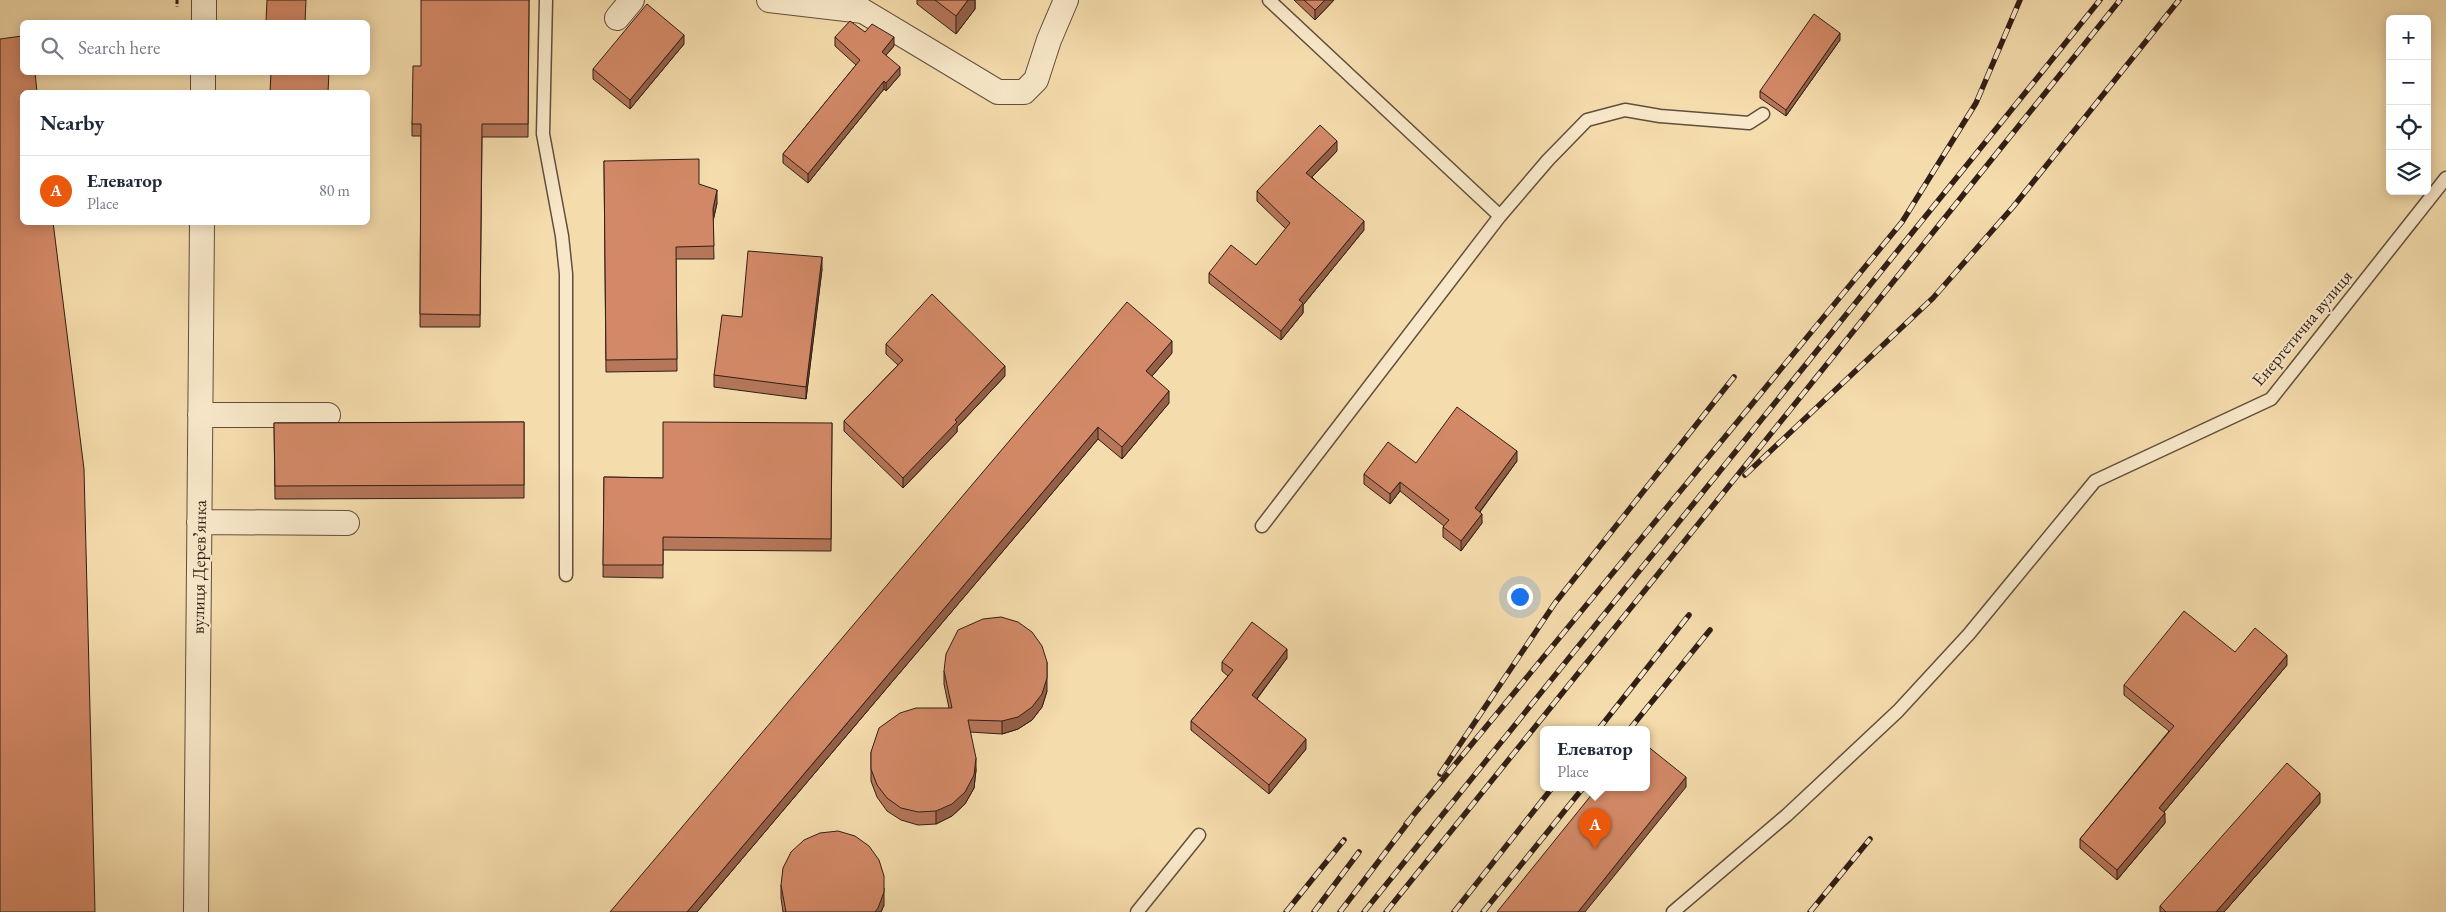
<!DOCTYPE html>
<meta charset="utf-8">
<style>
:root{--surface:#fff;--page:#f2f2f3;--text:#1f2937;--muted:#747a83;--line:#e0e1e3;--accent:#ea580c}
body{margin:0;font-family:"EB Garamond",serif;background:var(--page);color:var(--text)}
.controls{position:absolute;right:15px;top:15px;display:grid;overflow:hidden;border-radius:8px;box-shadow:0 2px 12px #0003}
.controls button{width:45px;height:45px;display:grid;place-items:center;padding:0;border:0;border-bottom:1px solid var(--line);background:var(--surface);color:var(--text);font:25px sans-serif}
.you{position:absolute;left:1519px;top:596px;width:18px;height:18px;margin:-12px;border:4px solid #fff;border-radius:50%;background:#1a73e8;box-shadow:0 0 0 8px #1a73e833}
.badge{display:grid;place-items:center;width:32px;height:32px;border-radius:50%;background:var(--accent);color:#fff;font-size:16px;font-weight:700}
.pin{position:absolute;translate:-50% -41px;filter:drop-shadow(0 1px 2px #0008)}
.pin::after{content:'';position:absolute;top:26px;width:18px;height:15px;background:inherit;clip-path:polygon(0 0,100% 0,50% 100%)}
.popup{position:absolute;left:1540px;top:726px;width:110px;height:65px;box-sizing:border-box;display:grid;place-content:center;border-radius:8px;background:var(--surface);filter:drop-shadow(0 1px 4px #0005);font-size:16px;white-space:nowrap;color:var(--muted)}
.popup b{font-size:19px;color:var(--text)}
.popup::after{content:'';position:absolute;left:50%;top:100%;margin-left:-10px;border:10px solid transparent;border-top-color:var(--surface)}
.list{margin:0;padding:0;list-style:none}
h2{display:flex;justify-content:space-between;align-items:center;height:65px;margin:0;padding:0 20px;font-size:21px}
h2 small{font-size:16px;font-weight:400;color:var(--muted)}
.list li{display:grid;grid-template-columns:32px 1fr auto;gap:15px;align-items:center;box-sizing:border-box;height:70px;padding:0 20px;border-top:1px solid var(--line)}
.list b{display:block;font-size:19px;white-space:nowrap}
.list p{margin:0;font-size:16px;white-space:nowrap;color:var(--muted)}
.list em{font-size:16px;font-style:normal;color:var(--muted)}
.icon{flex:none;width:28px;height:28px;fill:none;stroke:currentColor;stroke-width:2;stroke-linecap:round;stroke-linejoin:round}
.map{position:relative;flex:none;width:2446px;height:912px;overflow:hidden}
.search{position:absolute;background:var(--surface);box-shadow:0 2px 12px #0003;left:20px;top:20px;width:350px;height:55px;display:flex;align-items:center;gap:12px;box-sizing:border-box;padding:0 18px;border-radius:8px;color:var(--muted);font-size:19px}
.panel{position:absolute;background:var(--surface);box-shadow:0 2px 12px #0003;left:20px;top:90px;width:350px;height:135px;border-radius:8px}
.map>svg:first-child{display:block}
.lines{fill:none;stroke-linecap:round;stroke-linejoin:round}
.service-casing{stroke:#624e3c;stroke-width:15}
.minor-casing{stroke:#624e3c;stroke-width:26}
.path{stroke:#311e16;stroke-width:3;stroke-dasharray:4 2.5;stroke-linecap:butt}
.service{stroke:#f8e8c9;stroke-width:12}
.minor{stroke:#f8e8c9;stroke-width:24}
.rail-casing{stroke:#311e16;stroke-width:5.5}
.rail{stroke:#f8e8c9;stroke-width:4;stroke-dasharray:11;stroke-linecap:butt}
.wall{fill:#b57659;stroke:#311e16}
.shaded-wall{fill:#946048;stroke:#311e16}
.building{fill:#d38967;stroke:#311e16}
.labels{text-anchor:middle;stroke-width:4;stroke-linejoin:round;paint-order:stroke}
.street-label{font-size:18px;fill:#311e16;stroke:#f8e8c9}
</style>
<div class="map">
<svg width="2446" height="912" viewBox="0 0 2446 912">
<rect width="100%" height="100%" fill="#f5dcac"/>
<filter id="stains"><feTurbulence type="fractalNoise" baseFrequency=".004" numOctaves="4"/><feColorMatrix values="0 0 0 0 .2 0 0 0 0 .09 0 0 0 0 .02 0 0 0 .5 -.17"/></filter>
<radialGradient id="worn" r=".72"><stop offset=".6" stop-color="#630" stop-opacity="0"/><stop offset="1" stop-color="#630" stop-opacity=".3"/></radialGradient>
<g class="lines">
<g class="service-casing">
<path id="service" d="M546,0L543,134L562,236L566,274V575
M1269,0L1500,216L1548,160L1587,120L1625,110L1660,116L1749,123L1763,114
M1262,526L1500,216
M1137,912L1199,835
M1673,912L1787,815L1898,711L1969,634L2095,481L2271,399L2446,178"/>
</g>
<g class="minor-casing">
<path id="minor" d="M769,0L863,11L998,92H1024L1036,80L1049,40L1066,0
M617,18L632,0
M204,22V0
M203,92V72
M200,415H328
M199,522L347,523
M196,912L202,222"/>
</g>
<path class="path" d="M177,0V7"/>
<use href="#service" class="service"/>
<use href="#minor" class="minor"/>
<g class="rail-casing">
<path id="rail" d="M1745,475L1933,298L2013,207L2179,0
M1598,730L1689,615
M1629,730L1710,630
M1440,774L1555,603L1734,377
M1406,824L1902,222L1976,103L2020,0
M1286,912L1344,840
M1314,912L1359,852
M1340,912L1410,820
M1364,912L2100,0
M1386,912L2120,0
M1454,912L1552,788
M1483,912L1583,788
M1810,912L1870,839"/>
</g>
<use href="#rail" class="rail"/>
</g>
<path class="wall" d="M529,0L528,137H482L480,327H420L421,136H412V124L421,66Z
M917,0H975V9L956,34L917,4Z
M1294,0H1334L1315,20Z
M865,32L894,46L886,55L900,75L886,91L884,89L808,183L783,163V154L856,65L835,46V37Z
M1840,40L1786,116L1760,98V91Z
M684,44L630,109L593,79V69Z
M1337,151L1312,177L1364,230L1303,305V313L1281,340L1209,283V273L1256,265L1286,229L1257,201V191Z
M604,161L699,184L717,203L713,221L714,259H676L677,371L606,372Z
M822,269L806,399L714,387V375L742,317Z
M886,344L1005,376L957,427V432L903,488L844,431V421L898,365L886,354Z
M1172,353L1152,376L1169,403L1122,459L1098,439L697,912H610Z
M524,422V498L275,499L274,423Z
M832,423L831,551L663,550V578L603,577L604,477L663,478Z
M1517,461L1480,512L1482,523L1461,551L1443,537V527L1444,526L1400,491L1390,504L1364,484V474L1416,463Z
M2235,652L2287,665L2164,812L2165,823L2117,880L2080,848V839L2169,731L2124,695V685Z
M1287,658L1257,699L1306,749L1269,794L1191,730V721L1228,676L1222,671V662Z
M944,671L1047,691L1042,707L1032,720L1018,729L1002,734L970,732L976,770L974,788L965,804L952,816L936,824L918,825L901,820L887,811L877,797L871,781V752L949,708L944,684Z
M2320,803L2224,912H2160V906Z
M781,885L884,905L881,912H783L781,898Z"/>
<path class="shaded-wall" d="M968,0H975V9L956,34V16Z
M1325,0H1334L1315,20V10Z
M1840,33V40L1786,116V110Z
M684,35V44L630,109V100Z
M894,37V46L882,60V52Z
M900,67V75L886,91V83Z
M884,81V89L808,183V174Z
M1337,141V151L1306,183V173Z
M717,190V203L713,221V209Z
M1364,221V230L1303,305V313L1281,340V331L1299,300Z
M822,257V269L806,399V387Z
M1172,341V353L1146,383V371Z
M1005,366V376L957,427V432L903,488V478L955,420Z
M1169,391V403L1122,459V447Z
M1098,427V439L697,912H687Z
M1517,451V461L1475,518V508Z
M1400,482V491L1390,504V494Z
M1482,514V523L1461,551V541Z
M1287,649V658L1252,705V695Z
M2287,655V665L2159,818V808Z
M1047,662V691L1042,707L1032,720L1018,729L1002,734V721Z
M1306,739V749L1269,794V785Z
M976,758V770L974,788L965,804L952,816L936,824V811Z
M1686,777V787L1585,912H1578Z
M2320,793V803L2224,912H2216Z
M2165,813V823L2117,880V870Z
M884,888V905L881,912H875Z"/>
<path class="building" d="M267,0H306L305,22H266Z
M421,0H529L528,124H482L480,315L420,314L421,124H412L413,66H421Z
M935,0H968L956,16Z
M1304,0H1325L1315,10Z
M647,4L684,35L630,100L593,69Z
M1814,14L1840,33L1786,110L1760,91Z
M850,21L865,32L872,24L894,37L882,52L900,67L886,83L884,81L808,174L783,154L860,60L835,37Z
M22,36V72H35L37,92H22V222H53L84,469L95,912H0V39Z
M271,72H329L328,92H270Z
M1320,125L1337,141L1306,173L1364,221L1299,300L1303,303L1281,331L1209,273L1231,245L1256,265L1290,223L1257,191Z
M699,159V184L717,190L713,209L714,246L676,247L677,359L606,360L604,161Z
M748,251L822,257L806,387L714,375L722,315L742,317Z
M932,294L1005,366L955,420L957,422L903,478L844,421L903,360L886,344Z
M1127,302L1172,341L1146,371L1169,391L1122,447L1098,427L687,912H610Z
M1457,407L1517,451L1475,508L1482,514L1461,541L1443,527L1449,520L1400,482L1390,494L1364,474L1388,442L1416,463Z
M524,422V485L275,486L274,423Z
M663,422L832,423L831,539L663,537V565H603L604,477L663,478Z
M2184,611L2235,652L2255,628L2287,655L2159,808L2165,813L2117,870L2080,839L2174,726L2124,685Z
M1001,617L1018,622L1032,632L1042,646L1047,662V678L1042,694L1032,707L1018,717L1002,721L968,720L976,758L974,775L965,792L952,804L936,811L918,812L901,808L887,798L877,785L871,769V752L879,728L900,713L916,708H952L944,671L946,654L958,630L983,619Z
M1252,622L1287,649L1252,695L1306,739L1269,785L1191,721L1233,670L1222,662Z
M1646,745L1686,777L1578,912H1497L1597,788H1646Z
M2287,763L2320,793L2216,912H2166L2160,906Z
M838,831L855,836L869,846L879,860L884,876V892L878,908L875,912H786L781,885L783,868L791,852L804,840L820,833Z"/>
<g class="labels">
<g class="street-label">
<text transform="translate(2302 328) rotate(-50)" y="6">Енергетична вулиця</text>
<text transform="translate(199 567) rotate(-89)" y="6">вулиця Деревʼянка</text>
</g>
</g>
<rect width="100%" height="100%" filter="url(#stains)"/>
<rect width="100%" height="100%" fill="url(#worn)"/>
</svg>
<div class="controls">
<button>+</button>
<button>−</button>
<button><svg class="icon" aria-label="locate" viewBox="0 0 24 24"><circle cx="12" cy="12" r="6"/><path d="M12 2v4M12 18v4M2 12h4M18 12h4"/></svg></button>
<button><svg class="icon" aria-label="layers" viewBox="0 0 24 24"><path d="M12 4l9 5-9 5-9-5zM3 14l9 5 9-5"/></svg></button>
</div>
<div class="you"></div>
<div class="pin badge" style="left:1595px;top:849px">A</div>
<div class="popup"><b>Елеватор</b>Place</div>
<div class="search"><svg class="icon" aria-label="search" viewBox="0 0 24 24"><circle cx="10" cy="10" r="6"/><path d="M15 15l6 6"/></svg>Search here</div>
<section class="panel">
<h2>Nearby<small></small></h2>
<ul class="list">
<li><span class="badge">A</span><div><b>Елеватор</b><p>Place</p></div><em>80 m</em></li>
</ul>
</section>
</div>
